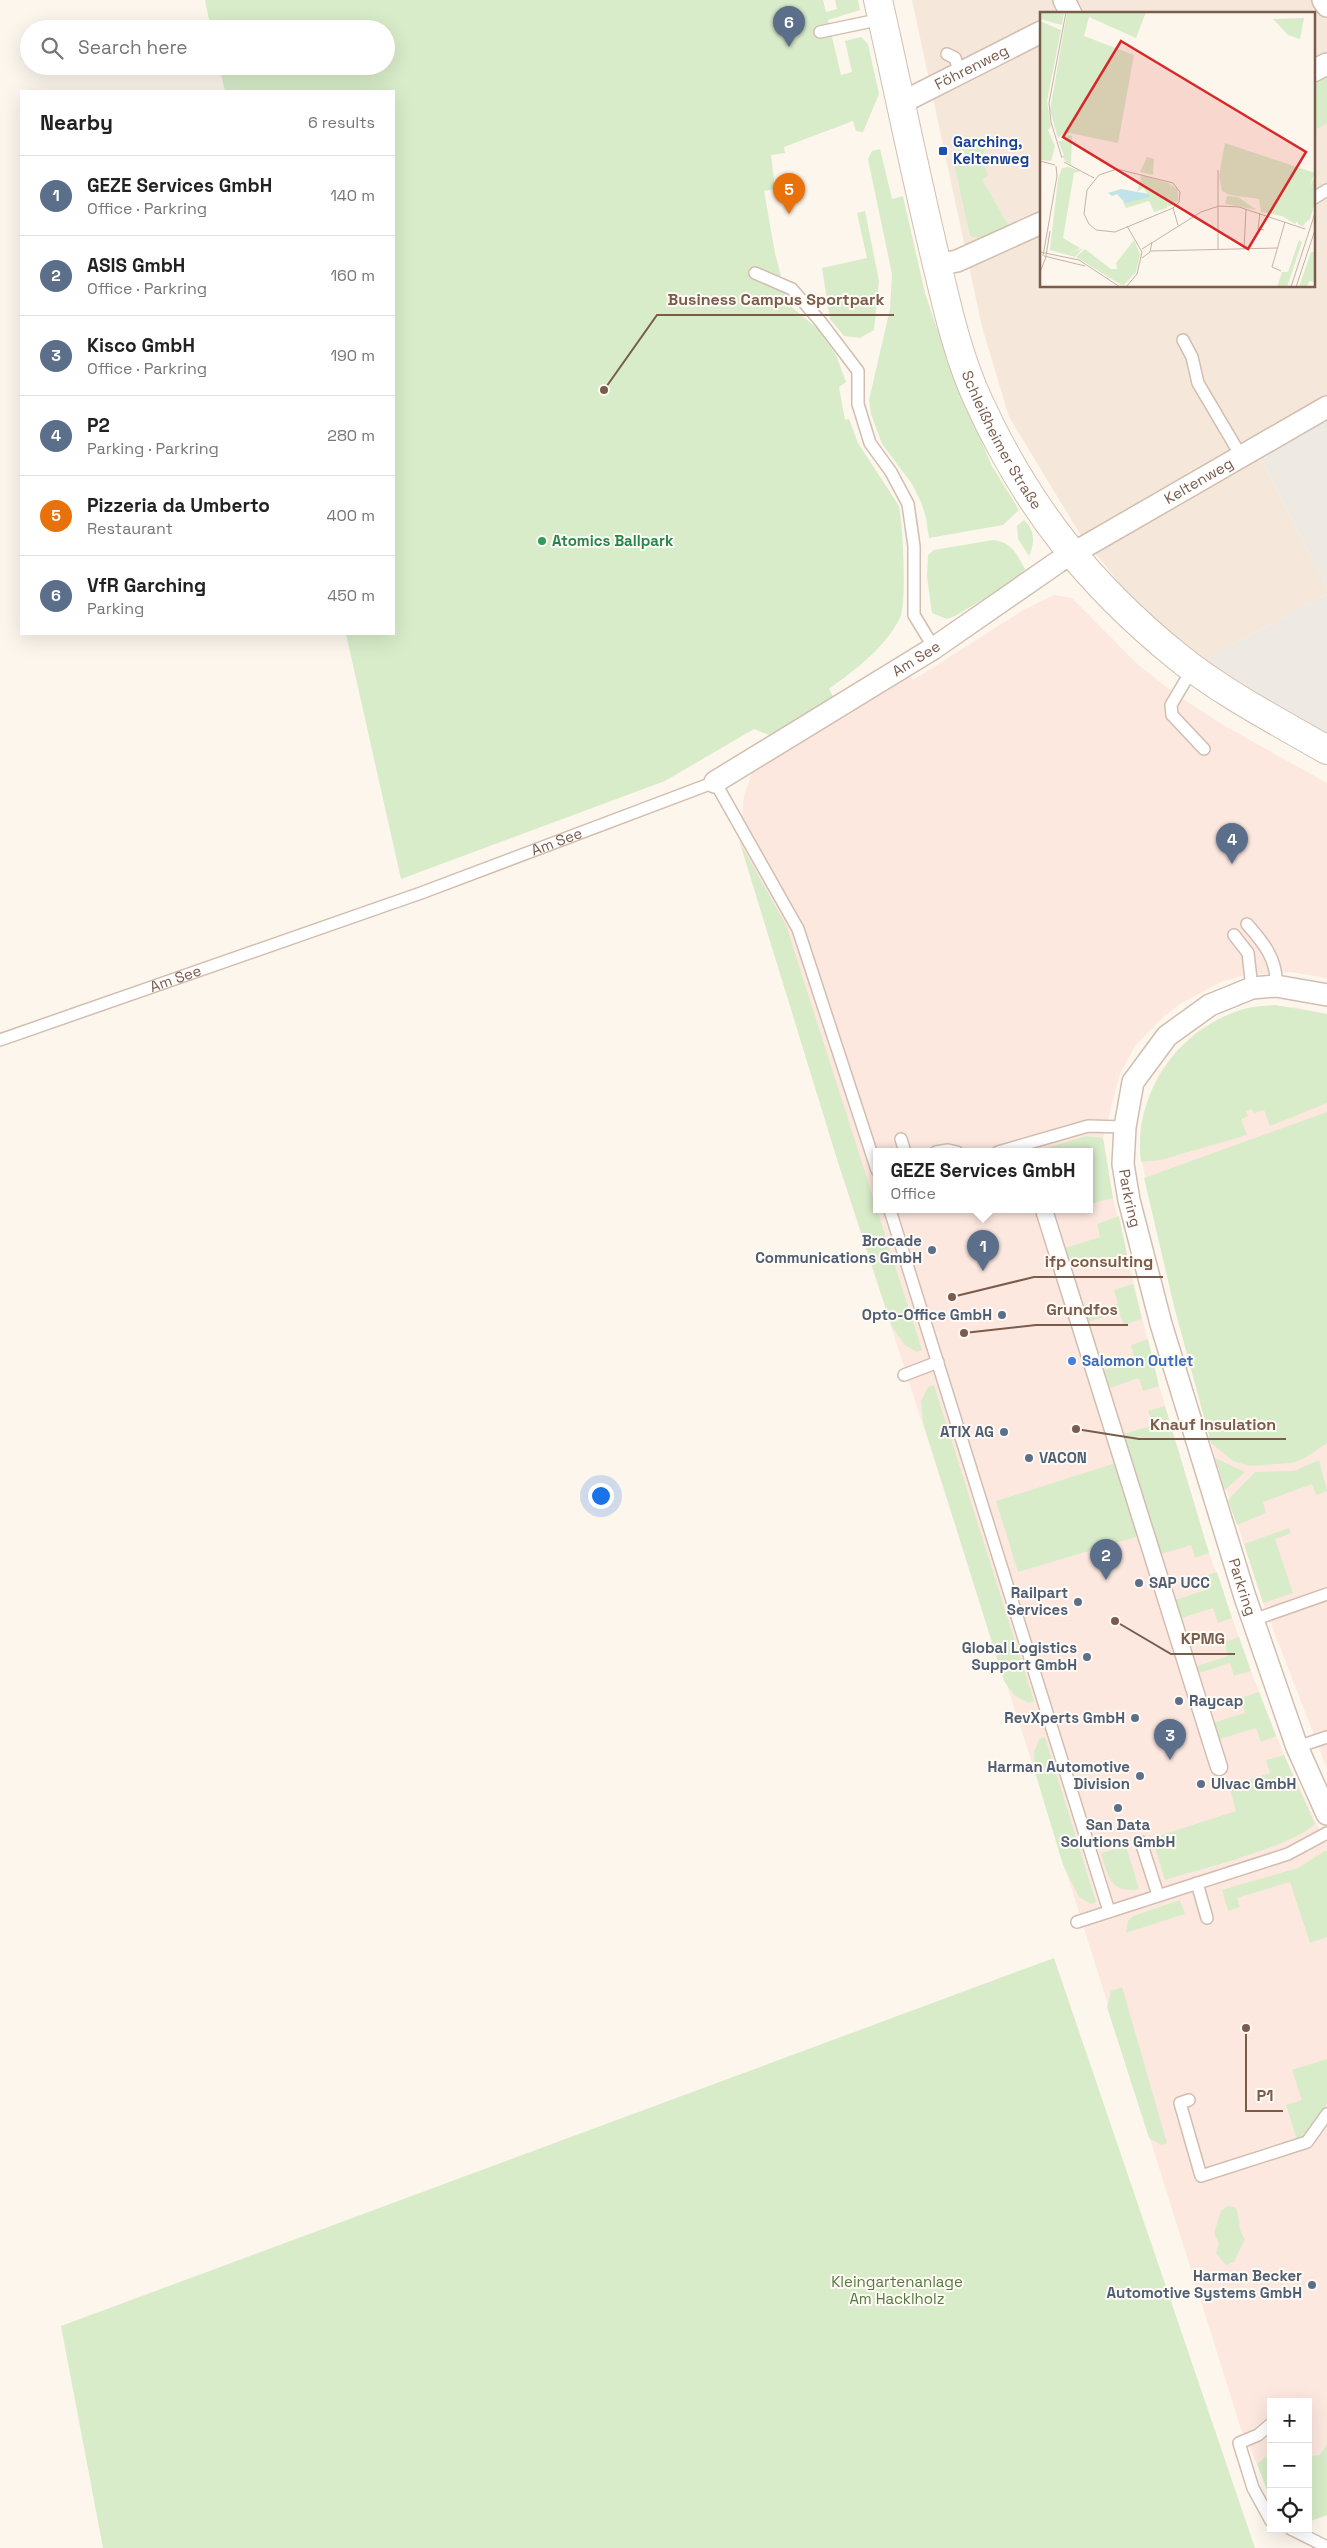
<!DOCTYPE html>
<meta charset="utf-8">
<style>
:root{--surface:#fff;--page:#f6f6f6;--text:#222;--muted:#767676;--line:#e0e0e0;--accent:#e76f51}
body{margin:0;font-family:"Space Grotesk",sans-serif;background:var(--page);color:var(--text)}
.controls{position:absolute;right:15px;bottom:15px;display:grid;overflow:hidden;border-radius:0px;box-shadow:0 5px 20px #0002}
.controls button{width:45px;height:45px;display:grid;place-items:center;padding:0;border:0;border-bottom:1px solid var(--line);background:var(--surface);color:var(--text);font:25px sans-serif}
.you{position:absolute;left:600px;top:1495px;width:18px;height:18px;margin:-12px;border:4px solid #fff;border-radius:50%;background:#1a73e8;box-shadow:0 0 0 8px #1a73e833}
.badge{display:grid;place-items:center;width:32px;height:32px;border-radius:50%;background:var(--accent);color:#fff;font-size:16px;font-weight:700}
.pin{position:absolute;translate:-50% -41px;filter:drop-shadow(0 1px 2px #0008)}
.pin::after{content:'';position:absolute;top:26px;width:18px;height:15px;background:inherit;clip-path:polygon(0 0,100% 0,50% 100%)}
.popup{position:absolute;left:873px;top:1148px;width:220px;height:65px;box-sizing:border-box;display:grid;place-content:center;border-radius:0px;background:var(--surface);filter:drop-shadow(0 1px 4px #0005);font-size:16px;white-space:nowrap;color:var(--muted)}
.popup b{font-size:19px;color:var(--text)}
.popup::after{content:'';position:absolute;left:50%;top:100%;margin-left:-10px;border:10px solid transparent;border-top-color:var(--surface)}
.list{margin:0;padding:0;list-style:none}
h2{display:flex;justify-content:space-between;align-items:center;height:65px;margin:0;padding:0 20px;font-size:21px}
h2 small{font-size:16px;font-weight:400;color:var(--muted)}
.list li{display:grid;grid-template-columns:32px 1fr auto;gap:15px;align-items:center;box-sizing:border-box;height:80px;padding:0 20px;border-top:1px solid var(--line)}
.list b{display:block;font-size:19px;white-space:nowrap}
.list p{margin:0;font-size:16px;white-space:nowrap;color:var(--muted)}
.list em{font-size:16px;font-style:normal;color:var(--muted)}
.icon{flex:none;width:28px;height:28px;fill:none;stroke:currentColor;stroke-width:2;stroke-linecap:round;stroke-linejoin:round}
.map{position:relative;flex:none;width:1327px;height:2548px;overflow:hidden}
.search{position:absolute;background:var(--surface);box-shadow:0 5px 20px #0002;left:20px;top:20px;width:375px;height:55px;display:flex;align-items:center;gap:12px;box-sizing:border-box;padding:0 18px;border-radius:28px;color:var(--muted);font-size:19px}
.panel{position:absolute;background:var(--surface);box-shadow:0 5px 20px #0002;left:20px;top:90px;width:375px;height:545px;border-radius:0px}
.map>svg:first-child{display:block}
.residential{fill:#f5e8da;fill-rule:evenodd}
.commercial{fill:#fde8e0;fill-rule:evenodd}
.industrial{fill:#efe9e4}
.green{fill:#d8ecc9}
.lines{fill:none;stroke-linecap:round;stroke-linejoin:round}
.service-casing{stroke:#d1beb0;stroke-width:14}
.pedestrian-casing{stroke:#d1beb0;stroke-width:19}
.minor-casing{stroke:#d1beb0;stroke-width:24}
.tertiary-casing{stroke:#d1beb0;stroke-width:30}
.service{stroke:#fff;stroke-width:11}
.pedestrian{stroke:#fff;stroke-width:16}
.minor{stroke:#fff;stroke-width:21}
.tertiary{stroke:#fff;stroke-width:28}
.transit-dot{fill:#1a4fb4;stroke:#fffaf3;stroke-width:2}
.leisure-dot{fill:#2e9e5b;stroke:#fffaf3;stroke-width:2}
.service-dot{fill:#5c6f8a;stroke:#fffaf3;stroke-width:2}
.shop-dot{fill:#3f7fe0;stroke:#fffaf3;stroke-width:2}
.labels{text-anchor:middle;stroke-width:4;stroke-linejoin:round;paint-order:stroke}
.street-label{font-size:15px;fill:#7a5c4d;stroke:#fffaf3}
.transit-label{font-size:15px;font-weight:bold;fill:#164399;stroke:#fffaf3;text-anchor:start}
.leisure-label{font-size:15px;font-weight:bold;fill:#27864d;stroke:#fffaf3;text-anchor:start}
.service-label{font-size:15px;font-weight:bold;fill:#4e5e75;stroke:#fffaf3;text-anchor:end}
.shop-label{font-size:15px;font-weight:bold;fill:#366cbe;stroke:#fffaf3;text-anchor:start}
.park-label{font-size:15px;fill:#537a41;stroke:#fffaf3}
.inset-road{fill:none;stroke:#c5b3a7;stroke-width:1}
.view{fill:#d62828;fill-opacity:0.15;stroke:#d62828;stroke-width:2.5}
.inset-edge{fill:none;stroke:#7a5c4d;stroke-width:2.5}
.leader{fill:none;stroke:#7a5c4d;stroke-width:2}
.callout-dot{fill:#7a5c4d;stroke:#fffaf3;stroke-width:2}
.callout-label{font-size:16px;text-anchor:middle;font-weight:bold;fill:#7a5c4d;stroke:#fffaf3;stroke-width:4;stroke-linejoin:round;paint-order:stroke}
</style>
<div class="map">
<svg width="1327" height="2548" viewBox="0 0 1327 2548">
<rect width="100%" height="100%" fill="#fdf6ec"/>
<path class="residential" d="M912,0H1327V413L1258,452L1327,588V594L1213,655L1189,671L1080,534L1009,417L982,327ZM1041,14H1313V286H1041Z"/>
<path class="commercial" d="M1054,595L1072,598L1135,662L1174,693L1223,725L1327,783V978L1291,972L1245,975L1221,982L1180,1004L1163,1017L1135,1046L1120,1074L1103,1138L1113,1198L1159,1386L1209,1553L1251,1671L1284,1755L1327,1845V2444L1319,2455L1308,2456V2402H1271V2456L1265,2457L1257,2464L1241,2429L1035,1772L837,1159L740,843L744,795L752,773L910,675L913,680L1025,609ZM877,1152H1089V1210H877Z
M1294,1007L1327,1014V1769L1263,1603L1211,1443L1174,1306L1141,1158V1125L1150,1095L1160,1072L1177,1050L1195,1033L1218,1019L1245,1009Z"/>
<path class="industrial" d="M1327,413V588L1258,452Z
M1327,594V755L1189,671L1213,655Z"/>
<path class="green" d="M205,0H823L826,12L837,9L835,0H858L860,10L828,20L841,75L852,72L845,41L861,37L868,44L879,94L863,132L856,131L853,121L784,147L785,153L771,155L775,189L764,191L775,253L788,304L818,329L836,355L846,382L839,387L845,420L849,419L858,443L899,506C903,524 907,605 900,618C884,649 856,669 829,689L834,698L771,736L754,729L665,781L401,879L346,634H394V91H225L219,66H386V29H211Z
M1327,77V123L1313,131V85Z
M977,139L985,149L981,159L988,175L982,180L1009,226C997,231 983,241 970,236L953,159L962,157L963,147Z
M880,149L892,199L903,196L925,293L951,370L992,466L1019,510L1003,525L929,538L926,518L921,502L912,484L882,444L871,414L869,400L890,309L892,274L868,159L872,151Z
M865,211L879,281L874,330L860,338L844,336L830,319L822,268L867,258L857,213Z
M1024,520C1035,530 1035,543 1029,556L1018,539L1017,526Z
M993,540C1012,542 1016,553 1025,569L1019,578L955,616L947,619L932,613L927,577L928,555L934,550Z
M740,843L786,925L922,1350L917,1352L905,1345L892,1327L837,1159Z
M1275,1005L1327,1014V1103L1270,1126L1264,1110L1254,1113L1252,1109L1246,1111L1248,1116L1241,1119L1247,1135L1161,1160L1141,1162C1132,1094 1179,1028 1244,1009C1254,1006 1265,1006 1275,1005Z
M1327,1112V1443L1305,1458L1292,1463L1250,1466L1233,1461L1211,1443L1174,1306L1144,1178Z
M1086,1136L1103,1138L1113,1198L1091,1204L1089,1152H1034Z
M1119,1216L1129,1264L1107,1270L1102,1257L1064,1269L1059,1250L1100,1237L1097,1224Z
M1133,1284L1142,1319L1124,1325L1119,1312L1082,1324L1080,1316L1118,1304L1114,1290Z
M1148,1339L1159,1386L1143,1391L1139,1378L1104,1390L1098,1372L1135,1360L1131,1345Z
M934,1385L1034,1701L1028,1703L1014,1695L1004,1681L923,1422L921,1401L928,1387Z
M1165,1406L1209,1553L1195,1558L1191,1545L1155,1556L1118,1436L1153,1425L1148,1411Z
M1215,1458L1245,1472L1225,1490Z
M1319,1460L1327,1491L1316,1495L1312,1484L1263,1502L1266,1513L1237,1525L1228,1500L1255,1472L1294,1471Z
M1119,1462L1142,1535L1018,1572L996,1501Z
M1289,1528L1291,1533L1275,1539L1293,1593L1263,1603L1244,1544Z
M1217,1572L1232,1618L1218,1623L1213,1608L1175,1620L1169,1602L1205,1590L1201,1577Z
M1239,1637L1251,1671L1234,1676L1230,1663L1193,1675L1191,1668L1228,1656L1224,1642Z
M1259,1692L1276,1736L1261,1742L1256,1728L1214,1741L1209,1724L1245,1713L1241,1698Z
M1045,1737L1096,1902L1091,1904L1079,1897L1063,1865L1035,1772L1034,1751L1040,1738Z
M1284,1755L1315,1824C1291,1847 1201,1869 1165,1880L1152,1838L1236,1811L1229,1786L1270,1773L1266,1760Z
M1126,1846L1139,1889C1110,1894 1108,1876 1101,1853Z
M1325,1851H1327V1937L1310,1943L1290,1882L1237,1898L1240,1907L1228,1911L1222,1890L1298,1868Z
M1180,1900L1185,1914L1126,1933L1128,1921L1133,1916Z
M1054,1958L1255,2548H103L61,2326Z
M1122,1987L1167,2143L1161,2145L1149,2138L1107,2007L1111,1991Z
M1327,2059V2104L1303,2137L1297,2140L1286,2105L1302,2100L1292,2070Z
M1227,2206L1235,2207C1242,2219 1236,2227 1245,2239L1234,2262L1226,2265L1216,2253L1219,2244L1214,2233L1221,2211Z
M1327,2444V2515L1308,2522V2456L1319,2455Z
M1271,2456V2500L1257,2464L1265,2457Z"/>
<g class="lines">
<g class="service-casing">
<g id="service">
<path d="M820,32L882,19"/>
<path d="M947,54L955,58L960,73"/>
<path d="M1314,198L1327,190"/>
<path d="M755,273L792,289L820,321L858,371V404L870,443L891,472L908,504L914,546V615L934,648"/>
<path d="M1183,340L1192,357L1198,383L1241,456"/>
<path d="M1193,668L1171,705L1172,715L1204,749"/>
<path d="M1247,924C1263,942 1278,960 1276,986"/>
<path d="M1234,935L1248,953L1252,988"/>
<path id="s1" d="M0,1040L421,893L715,782L798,929L877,1170"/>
<path d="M901,1139L905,1152"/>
<path d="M936,1152L948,1150L957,1152"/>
<path d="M998,1152L1088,1126L1125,1127"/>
<path d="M890,1210L1109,1911"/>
<path d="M904,1375L938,1362"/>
<path d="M1253,1620L1327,1594"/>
<path d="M1297,1747L1327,1737"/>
<path d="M1141,1842L1158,1895"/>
<path d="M1197,1883L1207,1918"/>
<path d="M1077,1922L1288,1854L1327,1833"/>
<path d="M1189,2100L1180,2103L1201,2176L1307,2142L1327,2114"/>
<path d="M1271,2424L1258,2435L1239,2443L1253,2488L1271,2521"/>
<path d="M1291,2529L1327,2547"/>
</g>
</g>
<g class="pedestrian-casing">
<path id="pedestrian" d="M1044,1210L1219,1767"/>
</g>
<g class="minor-casing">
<g id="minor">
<path d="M1064,0L1071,14"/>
<path d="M1323,0L1327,6"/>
<path d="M1313,71L1327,64"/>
<path id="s2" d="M901,103L1041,32"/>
<path d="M937,265L957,261L1041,223"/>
<path id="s3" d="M715,782L934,648L1058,562L1327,407"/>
<path id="s4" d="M1327,995L1276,986L1252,988L1210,1005L1167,1036L1133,1082L1125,1127L1123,1164L1129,1200L1161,1324L1245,1597L1297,1747L1327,1814"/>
</g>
</g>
<g class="tertiary-casing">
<g id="tertiary">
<path id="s5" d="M878,0C897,84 914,168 934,252C946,302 957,355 979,402C1027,507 1089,585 1178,657C1224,694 1277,721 1327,750"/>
</g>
</g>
<use href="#service" class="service"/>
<use href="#pedestrian" class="pedestrian"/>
<use href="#minor" class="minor"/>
<use href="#tertiary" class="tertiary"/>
</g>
<rect class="transit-dot" x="938" y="146" width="10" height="10" rx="2.5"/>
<circle class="leisure-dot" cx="542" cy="541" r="5"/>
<g class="service-dot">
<circle cx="932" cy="1250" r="5"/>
<circle cx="1002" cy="1315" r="5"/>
<circle cx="1004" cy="1432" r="5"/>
<circle cx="1029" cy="1458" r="5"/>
<circle cx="1139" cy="1583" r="5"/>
<circle cx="1078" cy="1602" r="5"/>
<circle cx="1087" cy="1657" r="5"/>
<circle cx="1179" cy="1701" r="5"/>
<circle cx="1135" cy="1718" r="5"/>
<circle cx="1140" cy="1776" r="5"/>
<circle cx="1201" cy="1784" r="5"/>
<circle cx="1118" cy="1808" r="5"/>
<circle cx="1312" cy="2285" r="5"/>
</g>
<circle class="shop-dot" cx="1072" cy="1361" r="5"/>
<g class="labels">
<g class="street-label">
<text dy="5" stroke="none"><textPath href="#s2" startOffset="79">Föhrenweg</textPath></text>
<text dy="5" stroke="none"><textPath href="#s5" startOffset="459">Schleißheimer Straße</textPath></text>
<text dy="5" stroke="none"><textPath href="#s3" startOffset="570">Keltenweg</textPath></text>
<text dy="5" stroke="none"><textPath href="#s3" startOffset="236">Am See</textPath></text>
<text dy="5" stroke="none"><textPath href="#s1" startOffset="591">Am See</textPath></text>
<text dy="5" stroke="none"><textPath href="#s1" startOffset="186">Am See</textPath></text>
<text dy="5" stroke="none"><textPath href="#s4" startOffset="349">Parkring</textPath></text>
<text dy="5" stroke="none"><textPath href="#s4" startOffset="754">Parkring</textPath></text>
</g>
<g class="transit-label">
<text x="953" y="147">Garching,<tspan x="953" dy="17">Keltenweg</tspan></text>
</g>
<g class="leisure-label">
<text x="552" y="546">Atomics Ballpark</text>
</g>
<g class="service-label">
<text x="922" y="1246">Brocade<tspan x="922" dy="17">Communications GmbH</tspan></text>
<text x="992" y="1320">Opto-Office GmbH</text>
<text x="994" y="1437">ATIX AG</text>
<text x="1039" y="1463" text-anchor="start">VACON</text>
<text x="1149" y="1588" text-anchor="start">SAP UCC</text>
<text x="1068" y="1598">Railpart<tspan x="1068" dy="17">Services</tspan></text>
<text x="1077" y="1653">Global Logistics<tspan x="1077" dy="17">Support GmbH</tspan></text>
<text x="1189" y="1706" text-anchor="start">Raycap</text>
<text x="1125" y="1723">RevXperts GmbH</text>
<text x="1130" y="1772">Harman Automotive<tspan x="1130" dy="17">Division</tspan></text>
<text x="1211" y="1789" text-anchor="start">Ulvac GmbH</text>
<text x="1118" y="1830" text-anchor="middle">San Data<tspan x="1118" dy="17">Solutions GmbH</tspan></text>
<text x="1302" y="2281">Harman Becker<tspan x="1302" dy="17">Automotive Systems GmbH</tspan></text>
</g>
<g class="shop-label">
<text x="1082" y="1366">Salomon Outlet</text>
</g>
<g class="park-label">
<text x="897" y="2287">Kleingartenanlage<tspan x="897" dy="17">Am Hacklholz</tspan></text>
</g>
</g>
<g transform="translate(1040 12)">
<rect width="275" height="275" fill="#fdf6ec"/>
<path d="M0,0H24L22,13L0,7ZM27,0H106L96,26L49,5L44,24L94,43L78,131L25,120L18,126L10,98ZM264,6L260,27L248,23L233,7ZM0,9L21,18L7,89L11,115L8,118L15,134L11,149L0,148ZM28,123L32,124L31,152L35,154L27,151L22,144L24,143L18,129L25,128ZM185,131L275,161L269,175L275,165V191L270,207L263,213L266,216L258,212V209L255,212L242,204L221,200L219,187L190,183L182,179L179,164ZM107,145L114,147L113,163L100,160ZM28,155L41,159L34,161L23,226L40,236L29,242L43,236L35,245L10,238L18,167L22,156ZM101,163L131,172L130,177L132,173L138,178V189L128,195L127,190V196L114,200L109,189L86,196L83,190L111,185L100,180L108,182L103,176L97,180L99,173L103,174L100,172ZM187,184L198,185L217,198L185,192ZM94,228L100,242L96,260L83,274L36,245L45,237L71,257H77L76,251ZM259,228L262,230L247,275H237L242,260H248ZM271,240H275V270L269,269L267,275H259Z" fill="#d8ecc9"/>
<path d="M81,177L108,182L111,185L85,191L77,182L72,184L68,181Z" fill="#bfe3e8"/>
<path class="inset-road" d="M22,146L11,110L9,91L26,0M0,149L15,153M24,150L54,166M77,157L133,171L140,180L139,190L133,196L75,220L56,218L49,212L44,202L47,178L59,163ZM178,158V237M133,196L138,213M220,201L218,217L224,218M102,237L161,200L179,194L199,195L265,217M204,237L206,197M111,239L238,236M0,240L39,248L80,275M3,244L17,164L16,154M4,244L45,254M6,244L10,219M102,246L110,240L112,230M241,259L232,255L245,210M0,260L6,245M86,275L97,262L102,240L87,214M251,275L275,201M256,275L275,218"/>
<path class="view" d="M81,29L266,140L208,237L23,125Z"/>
<rect width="275" height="275" class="inset-edge"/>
</g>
<path class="leader" d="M604 390L657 315H894M952 1297L1034 1277H1163M964 1333L1036 1325H1128M1076 1429L1139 1439H1286M1115 1621L1171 1654H1235M1246 2028L1246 2111H1283"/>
<g class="callout-dot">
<circle cx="604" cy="390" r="5"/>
<circle cx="952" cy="1297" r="5"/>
<circle cx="964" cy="1333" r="5"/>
<circle cx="1076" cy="1429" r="5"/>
<circle cx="1115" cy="1621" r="5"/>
<circle cx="1246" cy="2028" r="5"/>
</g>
<g class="callout-label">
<text x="776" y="305">Business Campus Sportpark</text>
<text x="1099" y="1267">ifp consulting</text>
<text x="1082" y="1315">Grundfos</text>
<text x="1213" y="1430">Knauf Insulation</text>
<text x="1203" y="1644">KPMG</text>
<text x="1265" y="2101">P1</text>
</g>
</svg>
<div class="controls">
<button>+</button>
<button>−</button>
<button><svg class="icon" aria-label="locate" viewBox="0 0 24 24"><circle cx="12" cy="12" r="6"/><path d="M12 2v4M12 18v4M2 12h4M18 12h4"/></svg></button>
</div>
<div class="you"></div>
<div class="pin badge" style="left:983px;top:1271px;background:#5c6f8a">1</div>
<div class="popup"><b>GEZE Services GmbH</b>Office</div>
<div class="pin badge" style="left:1106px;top:1580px;background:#5c6f8a">2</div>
<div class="pin badge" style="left:1170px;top:1760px;background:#5c6f8a">3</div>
<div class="pin badge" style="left:1232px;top:864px;background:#5c6f8a">4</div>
<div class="pin badge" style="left:789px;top:214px;background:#e8710a">5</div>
<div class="pin badge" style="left:789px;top:47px;background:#5c6f8a">6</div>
<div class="search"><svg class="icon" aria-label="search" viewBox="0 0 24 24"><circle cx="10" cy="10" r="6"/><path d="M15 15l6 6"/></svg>Search here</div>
<section class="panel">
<h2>Nearby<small>6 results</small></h2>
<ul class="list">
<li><span class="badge" style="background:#5c6f8a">1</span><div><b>GEZE Services GmbH</b><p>Office · Parkring</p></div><em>140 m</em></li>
<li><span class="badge" style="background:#5c6f8a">2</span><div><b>ASIS GmbH</b><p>Office · Parkring</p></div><em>160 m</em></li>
<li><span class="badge" style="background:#5c6f8a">3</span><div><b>Kisco GmbH</b><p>Office · Parkring</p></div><em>190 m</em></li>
<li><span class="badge" style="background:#5c6f8a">4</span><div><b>P2</b><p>Parking · Parkring</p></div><em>280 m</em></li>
<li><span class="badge" style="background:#e8710a">5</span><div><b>Pizzeria da Umberto</b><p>Restaurant</p></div><em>400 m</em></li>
<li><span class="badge" style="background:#5c6f8a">6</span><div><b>VfR Garching</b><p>Parking</p></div><em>450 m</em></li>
</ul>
</section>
</div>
